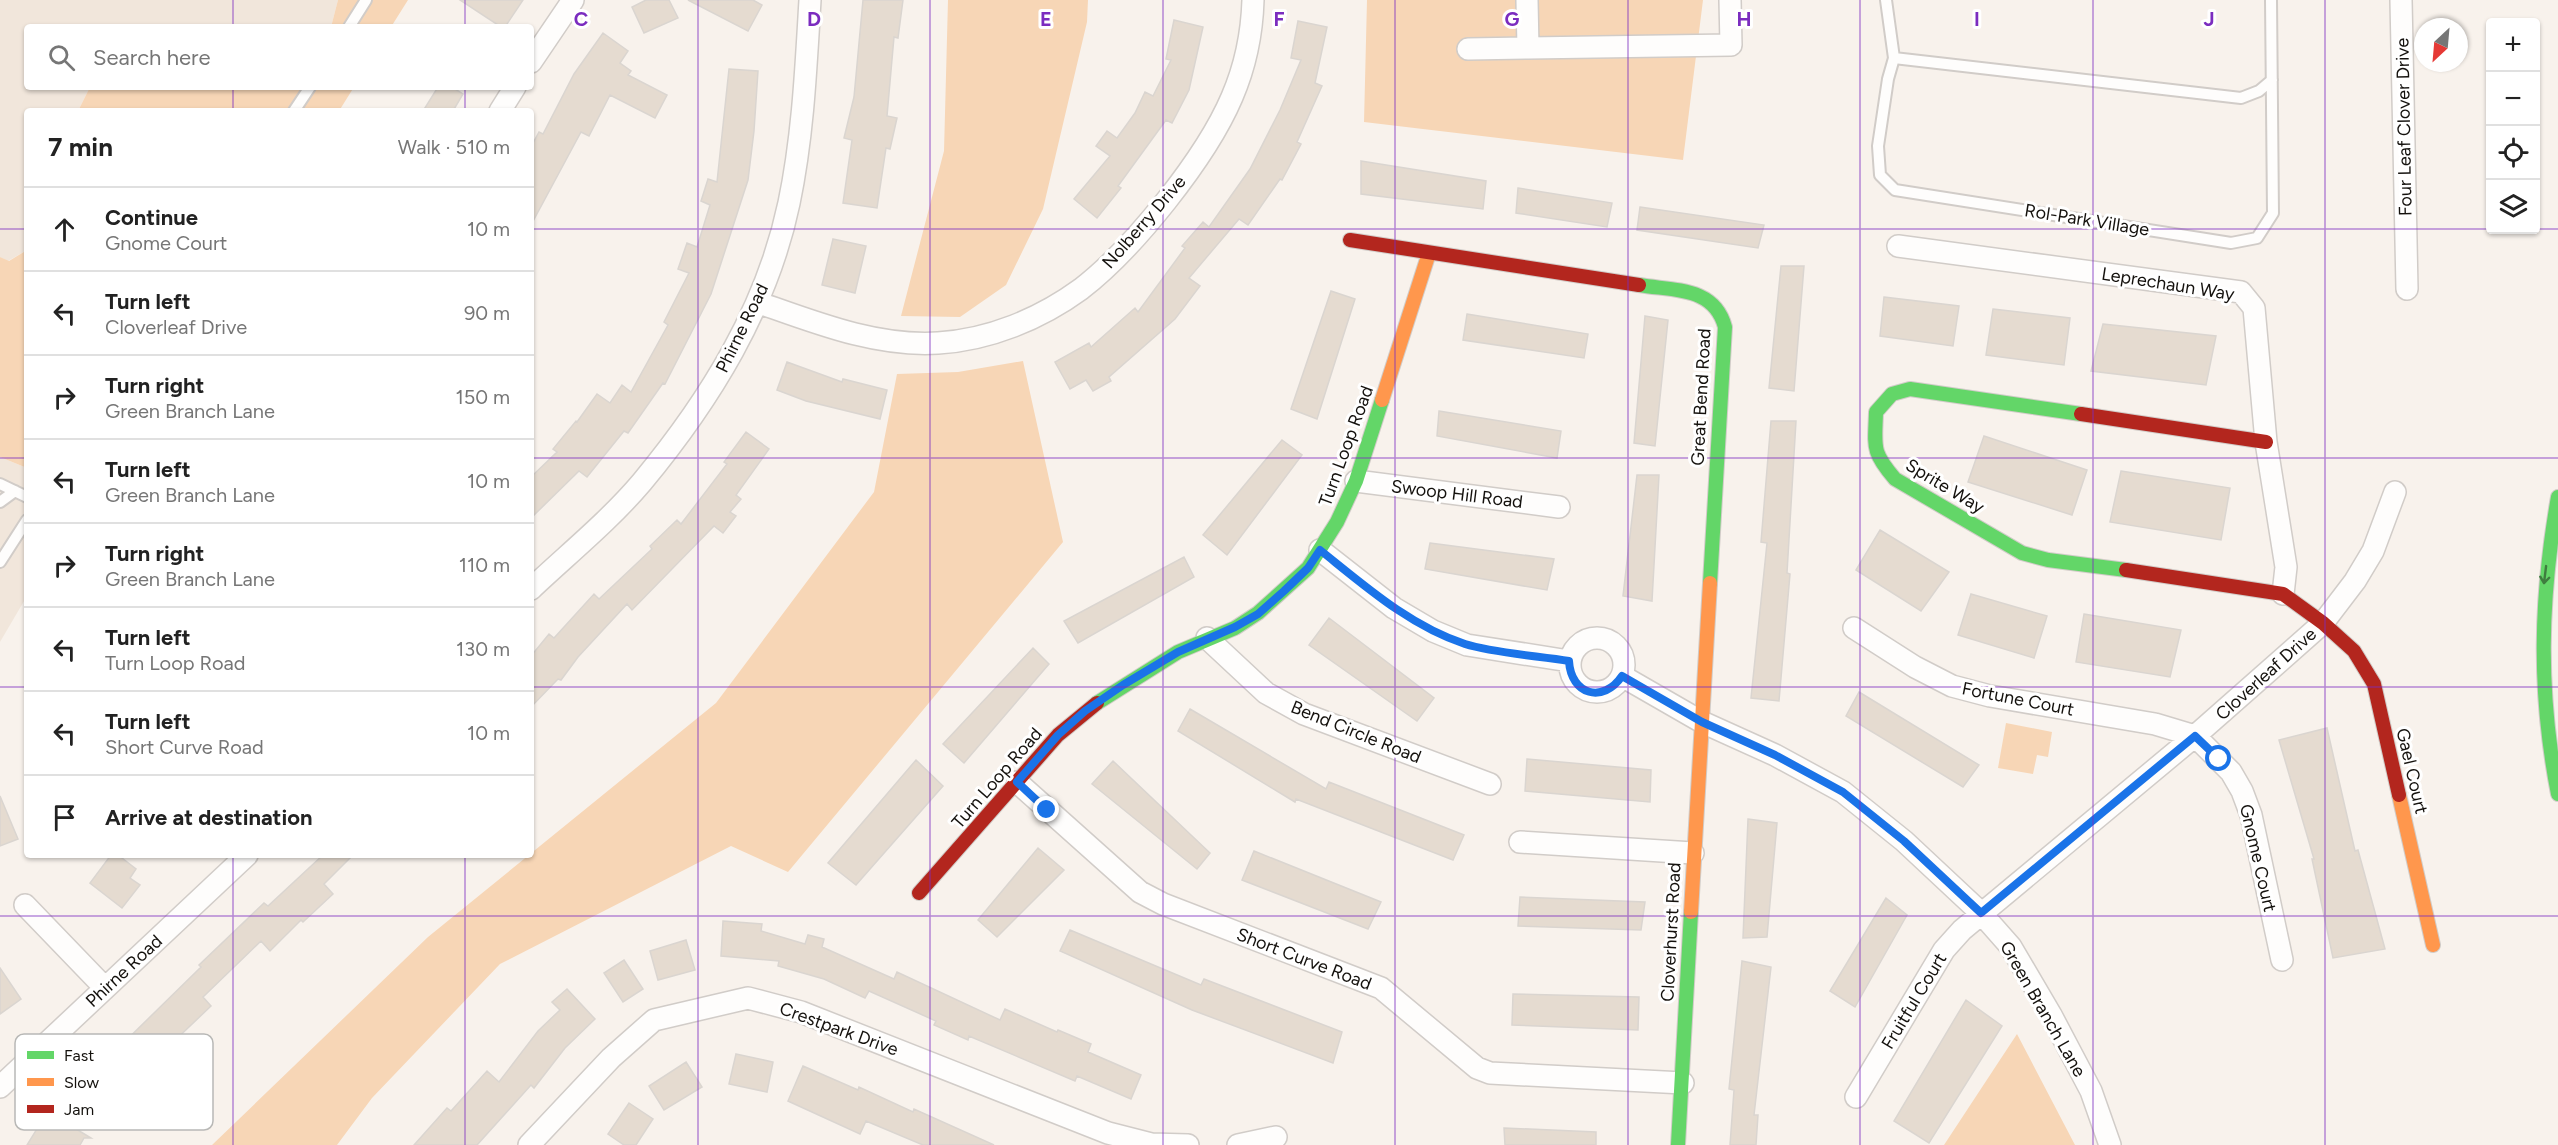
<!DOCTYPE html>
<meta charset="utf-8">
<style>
:root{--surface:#fff;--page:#f6f6f6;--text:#222;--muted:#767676;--line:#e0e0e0}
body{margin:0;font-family:Figtree,sans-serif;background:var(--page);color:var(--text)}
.controls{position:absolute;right:18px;top:18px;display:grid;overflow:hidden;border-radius:6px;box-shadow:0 2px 4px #0004}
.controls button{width:54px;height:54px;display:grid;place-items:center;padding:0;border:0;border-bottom:2px solid var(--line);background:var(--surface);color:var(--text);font:30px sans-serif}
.compass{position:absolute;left:2414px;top:18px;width:54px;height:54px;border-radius:50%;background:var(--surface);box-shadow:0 2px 4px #0004;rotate:206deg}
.stop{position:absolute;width:18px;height:18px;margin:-14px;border:4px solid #1a73e8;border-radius:50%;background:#fff}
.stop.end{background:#1a73e8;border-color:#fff;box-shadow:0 2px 6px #0008}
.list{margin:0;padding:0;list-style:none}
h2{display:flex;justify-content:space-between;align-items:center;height:78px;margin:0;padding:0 24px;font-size:26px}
h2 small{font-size:20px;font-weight:400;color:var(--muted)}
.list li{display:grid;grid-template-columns:39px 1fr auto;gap:18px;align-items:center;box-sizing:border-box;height:84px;padding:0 24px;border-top:2px solid var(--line)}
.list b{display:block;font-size:22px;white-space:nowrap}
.list p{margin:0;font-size:20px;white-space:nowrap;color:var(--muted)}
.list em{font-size:20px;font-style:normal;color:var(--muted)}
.icon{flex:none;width:33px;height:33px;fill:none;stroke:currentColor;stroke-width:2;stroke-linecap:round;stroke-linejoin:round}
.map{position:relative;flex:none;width:2558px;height:1145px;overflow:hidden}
.search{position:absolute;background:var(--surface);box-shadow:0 2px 4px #0004;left:24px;top:24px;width:510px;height:66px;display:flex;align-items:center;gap:15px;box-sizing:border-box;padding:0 21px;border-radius:6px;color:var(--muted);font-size:22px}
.panel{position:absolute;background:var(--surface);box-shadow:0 2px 4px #0004;left:24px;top:108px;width:510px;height:750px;border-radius:6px}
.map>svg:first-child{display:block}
.built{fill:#f1e6db}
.green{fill:#f7d6b6}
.building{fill:#e5dbd0;stroke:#dad5d0;stroke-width:1.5}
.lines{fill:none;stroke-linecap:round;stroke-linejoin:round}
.lane-casing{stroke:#d1ccc8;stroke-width:14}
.street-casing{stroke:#d1ccc8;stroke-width:24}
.fast-casing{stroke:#d1ccc8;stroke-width:16}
.slow-casing{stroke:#d1ccc8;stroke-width:16}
.jam-casing{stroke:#d1ccc8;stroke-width:16}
.lane{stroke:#fefdfc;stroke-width:10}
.street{stroke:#fefdfc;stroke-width:21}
.fast{stroke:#63d668;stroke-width:14}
.slow{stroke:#ff974d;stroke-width:14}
.jam{stroke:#b3261e;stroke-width:14}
.oneway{stroke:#3f7d3f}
.route{stroke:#1a73e8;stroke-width:8}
.grid{fill:none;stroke:#7b2cbf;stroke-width:1.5;stroke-opacity:0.55}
.labels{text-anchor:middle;stroke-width:6;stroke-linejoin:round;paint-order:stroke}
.street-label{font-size:18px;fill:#14110d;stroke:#fff}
.key{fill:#fff;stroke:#b8b8b6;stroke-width:1.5}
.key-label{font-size:16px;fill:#14110d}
.grid-label{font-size:20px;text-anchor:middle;font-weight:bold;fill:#7b2cbf;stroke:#fff;stroke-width:6;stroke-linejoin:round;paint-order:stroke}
</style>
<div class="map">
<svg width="2558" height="1145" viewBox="0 0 2558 1145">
<rect width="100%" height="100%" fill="#f8f2ec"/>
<path class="built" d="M0,0H338L331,27H27V87H90L78,111H27V250L8,261L0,257Z
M0,457L27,468V596L0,642Z"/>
<path class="green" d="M338,0H408L391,27H331Z
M948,0H1088L1087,22L1043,209L1006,285L960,317L901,316L944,151Z
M1367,0H1703L1683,160L1364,122Z
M90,87H354L339,111H78Z
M27,250V468L0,457V257L9,261Z
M1023,361L1063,542L788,872L731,846L500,964L372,1098L337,1145H212L428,937L716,703L874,492L897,374L958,372Z
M2006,723L2052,732L2048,757L2037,755L2033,774L1998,768Z
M2017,1034L2075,1145H1944Z"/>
<path class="building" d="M460,0H523L505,27H501Z
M646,0H669L678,18L644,33L632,7Z
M688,0H753L762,5L748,31Z
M863,0H903L898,38L894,37L887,116L897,118L890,149L886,148L877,208L843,203L852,140L844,138L854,97Z
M1174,20L1203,27L1189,90L1172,123L1166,120L1118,186L1121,188L1097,218L1074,199L1110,156L1096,146L1107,131L1117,138L1135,113L1145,92L1153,96L1171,60L1166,59Z
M1298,21L1327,27L1315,83L1322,86L1297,142L1301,144L1282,180L1280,179L1248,225L1239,219L1189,278L1200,286L1175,319L1109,377L1111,381L1093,391L1086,380L1070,389L1055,362L1089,343L1091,347L1135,308L1138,312L1185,248L1182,246L1203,222L1209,227L1250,169L1280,110L1301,60L1291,58Z
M603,33L628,51L620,63L631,71L628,75L667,95L655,118L610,95L589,136L581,132L531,225V147L539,132L543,134L574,74Z
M729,69L758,71L754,131L748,180L711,294L665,384L663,383L628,433L624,431L587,477L579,471L531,518V477L557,452L553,449L576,421L577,422L597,394L610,403L622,385L631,392L668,325L664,322L689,273L678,269L687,243L697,247L710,205L701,201L708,179L717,182Z
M438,87H452L463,94L453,111H423Z
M1361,161L1486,181L1483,209L1361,194Z
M1518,188L1612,203L1607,227L1516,213Z
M1640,207L1764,225L1758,248L1637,230Z
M833,239L866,246L855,293L822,285Z
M1781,266H1804L1794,391L1769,388Z
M1331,291L1355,299L1317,419L1291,409Z
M1884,297L1959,306L1953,346L1880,336Z
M1993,309L2070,318L2064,365L1986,355Z
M1467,314L1588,334L1584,358L1463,340Z
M1645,316L1668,320L1655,446L1634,443Z
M2103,324L2216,336L2206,385L2091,371Z
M787,362L842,382L843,379L887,390L880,419L806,401L777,390Z
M1439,411L1561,431L1557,458L1437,436Z
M1771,421H1796L1787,573L1790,574L1779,701L1751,698L1767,543L1761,542Z
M746,432L769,449L736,495L741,499L730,512L736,516L723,533L714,526L632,610L627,604L578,657L561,680L558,679L531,707V656L549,634L554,638L594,594L599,599L652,549L650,546L677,520L681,524L727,464L724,462Z
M1984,436L2087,470L2072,515L1968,482Z
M1282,440L1302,455L1227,555L1203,535Z
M2121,471L2230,488L2221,540L2110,522Z
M1637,475H1659L1652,601L1623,596Z
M1880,530L1949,572L1921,611L1856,570Z
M1430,543L1554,559L1547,590L1425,569Z
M1184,557L1194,577L1078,643L1064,621Z
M1971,594L2047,616L2034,658L1958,635Z
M2084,614L2181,630L2170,677L2076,662Z
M1329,618L1434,698L1417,721L1309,645Z
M1033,648L1049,664L964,763L943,744Z
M1859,692L1979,765L1963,787L1846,716Z
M1190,709L1326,789L1329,782L1464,835L1453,860L1296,799L1295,802L1178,731Z
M2327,728L2355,851L2358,850L2385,949L2333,958L2312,859H2314L2279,740Z
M1527,759L1651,770L1650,802L1525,791Z
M916,760L943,786L856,885L828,863Z
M1113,761L1210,853L1197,869L1092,784Z
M0,796L18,839L0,846Z
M1748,819L1777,823L1767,937L1743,938Z
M1038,848L1064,870L997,937L978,920Z
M1254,851L1381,902L1368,929L1242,880Z
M111,855H118L136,869L130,878L140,885L122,908L90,883Z
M323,855H353L324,884L333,894L303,922L301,920L270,951L261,941L203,997L211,1006L168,1047L176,1055L159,1072L150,1064L96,1113L74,1088L104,1062L201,967L199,965L264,903L268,906Z
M1520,897L1645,902L1641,930L1518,926Z
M1886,898L1907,915L1855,1007L1830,991Z
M723,921L762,924L761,931L805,944L808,935L824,939L822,947L894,979L897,972L1000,1020L1005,1009L1057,1032L1058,1030L1091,1044L1088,1052L1141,1075L1131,1099L1077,1076L1075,1081L969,1036L968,1040L934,1025L936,1021L869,991L865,998L824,979L778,966L779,961L721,956Z
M1070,930L1201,985L1204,979L1342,1032L1333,1063L1192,1010L1060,951Z
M686,940L695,970L658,980L650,951Z
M624,960L643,989L623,1002L604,973Z
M1742,961L1771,967L1754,1115H1758L1756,1145H1730L1734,1090L1729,1089Z
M0,968L21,999L0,1014Z
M567,989L595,1019L565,1048L534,1088L531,1085L477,1145H414L447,1108L451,1111L487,1071L499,1082L538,1031L560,1010L552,1002Z
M1513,994L1639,997L1638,1030L1512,1025Z
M1966,1000L2002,1026L1929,1143L1894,1121Z
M736,1054L773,1062L767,1092L729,1084Z
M686,1062L702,1087L664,1110L649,1086Z
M803,1066L858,1090L859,1087L913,1112L914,1109L994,1145H923L866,1121L860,1134L788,1101Z
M629,1103L653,1119L636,1145H624L608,1134Z
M48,1111L81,1132L91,1138H84L80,1145H27Z
M1504,1128L1596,1132V1145H1505Z"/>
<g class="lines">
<g class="lane-casing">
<path id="lane" d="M1886,0L1894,58L1888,79L1878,146L1880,175L1895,190L2231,243L2257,238L2273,213L2271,0
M349,27L366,0
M1894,58L2241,98L2259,91L2272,80
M294,111L310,87
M0,484L27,497
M0,502L15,491
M0,562L27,520"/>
</g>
<g class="street-casing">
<path id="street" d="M1527,0L1528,48L1731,45L1730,0
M2401,0L2407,289
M1468,49L1528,48
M531,62L573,0
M500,111L515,87
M1898,246L2241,292L2254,308L2266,442L2286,567L2283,594
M757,302C814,322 876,347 938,343C989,340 1040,319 1081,289C1133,249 1206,158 1232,97C1245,67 1252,33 1253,0
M1356,481L1559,507
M1320,550L1394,608L1433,631L1467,645L1569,661
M531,589C568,554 609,521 642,482C710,400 767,308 789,203C803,136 806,68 810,0
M1854,628L1915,667L1952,686L1990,696L2155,724L2195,736L2231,772L2242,791L2251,815L2282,960
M1570 665a27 27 0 1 1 54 0a27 27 0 1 1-54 0Z
M1207,638L1266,693L1304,714L1490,784
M1622,676L1702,722L1775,755L1843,792L1904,841L1981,913L2011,947L2051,1015L2091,1091L2110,1145
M1017,782L1140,892L1163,904L1381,988L1477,1068L1490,1073L1683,1083
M1520,842L1693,853
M25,905L105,988
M0,1087L247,855
M1856,1097L1944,950L1962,930L2195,736L2323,623L2355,581L2373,551L2395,492
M529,1145L611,1058L654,1020L748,998L801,1012L1108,1133L1151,1144L1188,1145
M1238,1145L1276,1137"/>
</g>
<g class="fast-casing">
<path id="fast" d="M1639,285C1673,291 1714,286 1725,327L1710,583
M2081,414L1910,389L1892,394L1876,412C1875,447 1871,451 1895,479L2022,553L2048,560L2126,570
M2558,497C2540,599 2538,692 2558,794
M1097,703L1178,652L1235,628L1258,613L1308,568L1337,522L1356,481L1382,400
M1678,1145L1691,912"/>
</g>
<g class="slow-casing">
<path id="slow" d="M1382,400L1429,253
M2399,795L2433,945
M1691,912L1710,583"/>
</g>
<g class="jam-casing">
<path id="jam" d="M1350,240L1639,285
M2081,414L2266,442
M2126,570L2283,594L2323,623L2354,651L2374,684L2399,795
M919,893L1058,735L1097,703"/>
</g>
<use href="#lane" class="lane"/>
<use href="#street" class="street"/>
<use href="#fast" class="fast"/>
<use href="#slow" class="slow"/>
<use href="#jam" class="jam"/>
</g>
<defs><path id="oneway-shaft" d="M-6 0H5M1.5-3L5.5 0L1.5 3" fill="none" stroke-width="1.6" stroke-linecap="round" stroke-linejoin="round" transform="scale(1.5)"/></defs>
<use class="oneway" href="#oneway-shaft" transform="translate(2545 575) rotate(97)"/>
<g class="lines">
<path class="route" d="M1047,810L1017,782L1058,735L1085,711L1123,685L1178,652L1235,627L1258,614L1284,591L1308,568L1320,550C1365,586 1410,626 1465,644C1494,653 1539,656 1569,661C1571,695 1603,704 1622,676L1702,722L1775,755L1843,792L1904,841L1981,913L2195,736L2219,759"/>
</g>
<path class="grid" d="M233,0V27M465,0V27M698,0V1145M930,0V1145M1163,0V1145M1395,0V1145M1628,0V1145M1860,0V1145M2093,0V1145M2325,0V1145M233,87V111M465,87V111M0,229H27M531,229H2490M2536,229H2558M0,458H27M531,458H2558M0,687H27M531,687H2558M233,855V1145M465,855V1145M0,916H2558"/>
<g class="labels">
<g class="street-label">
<text transform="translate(2404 127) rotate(-91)" y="6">Four Leaf Clover Drive</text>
<text transform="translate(2087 220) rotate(9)" y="6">Rol-Park Village</text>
<text transform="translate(1144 222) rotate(-49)" y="6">Nolberry Drive</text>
<text transform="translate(2168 284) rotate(9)" y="6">Leprechaun Way</text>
<text transform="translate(742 328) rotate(-64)" y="6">Phirne Road</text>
<text transform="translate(1701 397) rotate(-87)" y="6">Great Bend Road</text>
<text transform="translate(1346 446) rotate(-70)" y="6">Turn Loop Road</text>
<text transform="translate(1945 486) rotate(31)" y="6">Sprite Way</text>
<text transform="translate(1457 494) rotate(7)" y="6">Swoop Hill Road</text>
<text transform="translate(2266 674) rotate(-42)" y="6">Cloverleaf Drive</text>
<text transform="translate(2018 699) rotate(11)" y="6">Fortune Court</text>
<text transform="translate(1356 732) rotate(22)" y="6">Bend Circle Road</text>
<text transform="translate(2412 771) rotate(77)" y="6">Gael Court</text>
<text transform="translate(997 778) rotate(-49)" y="6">Turn Loop Road</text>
<text transform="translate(2258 858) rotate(77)" y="6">Gnome Court</text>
<text transform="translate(1671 932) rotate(-87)" y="6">Cloverhurst Road</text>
<text transform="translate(1304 959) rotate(21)" y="6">Short Curve Road</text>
<text transform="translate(124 971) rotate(-43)" y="6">Phirne Road</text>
<text transform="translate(1914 1001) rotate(-59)" y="6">Fruitful Court</text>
<text transform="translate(2043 1009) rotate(60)" y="6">Green Branch Lane</text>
<text transform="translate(839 1029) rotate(20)" y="6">Crestpark Drive</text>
</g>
</g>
<rect x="15" y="1034" width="198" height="96" rx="9" class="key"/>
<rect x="27" y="1051" width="27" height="8" fill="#63d668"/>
<rect x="27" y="1078" width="27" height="8" fill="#ff974d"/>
<rect x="27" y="1105" width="27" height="8" fill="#b3261e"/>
<g class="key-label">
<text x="64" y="1061">Fast</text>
<text x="64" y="1088">Slow</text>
<text x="64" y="1115">Jam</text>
</g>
<g class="grid-label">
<text x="581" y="26">C</text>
<text x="814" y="26">D</text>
<text x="1046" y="26">E</text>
<text x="1279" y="26">F</text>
<text x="1512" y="26">G</text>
<text x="1744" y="26">H</text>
<text x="1977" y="26">I</text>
<text x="2209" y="26">J</text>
</g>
</svg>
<div class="controls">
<button>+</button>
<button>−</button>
<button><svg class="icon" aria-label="locate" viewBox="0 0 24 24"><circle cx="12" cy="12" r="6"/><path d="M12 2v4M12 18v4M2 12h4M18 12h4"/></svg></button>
<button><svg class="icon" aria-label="layers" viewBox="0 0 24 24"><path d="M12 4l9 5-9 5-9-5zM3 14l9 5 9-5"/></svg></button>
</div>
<svg class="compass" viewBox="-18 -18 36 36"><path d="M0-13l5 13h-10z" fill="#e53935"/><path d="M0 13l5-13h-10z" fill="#767676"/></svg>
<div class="stop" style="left:2219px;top:759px"></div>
<div class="stop end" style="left:1047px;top:810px"></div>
<div class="search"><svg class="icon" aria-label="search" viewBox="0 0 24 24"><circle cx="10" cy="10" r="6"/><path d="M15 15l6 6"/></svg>Search here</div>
<section class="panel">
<h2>7 min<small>Walk · 510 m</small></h2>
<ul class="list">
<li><svg class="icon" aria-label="ahead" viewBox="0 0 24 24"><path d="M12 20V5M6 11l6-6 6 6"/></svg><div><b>Continue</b><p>Gnome Court</p></div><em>10 m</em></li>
<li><svg class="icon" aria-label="left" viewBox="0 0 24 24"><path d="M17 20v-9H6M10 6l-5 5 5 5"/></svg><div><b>Turn left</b><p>Cloverleaf Drive</p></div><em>90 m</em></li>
<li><svg class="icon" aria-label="right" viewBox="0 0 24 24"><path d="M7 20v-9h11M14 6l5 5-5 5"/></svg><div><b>Turn right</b><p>Green Branch Lane</p></div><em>150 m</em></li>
<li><svg class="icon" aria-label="left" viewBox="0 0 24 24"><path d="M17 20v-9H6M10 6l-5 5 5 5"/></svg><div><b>Turn left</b><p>Green Branch Lane</p></div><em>10 m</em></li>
<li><svg class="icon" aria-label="right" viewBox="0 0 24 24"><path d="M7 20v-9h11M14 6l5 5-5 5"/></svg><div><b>Turn right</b><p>Green Branch Lane</p></div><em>110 m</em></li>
<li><svg class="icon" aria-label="left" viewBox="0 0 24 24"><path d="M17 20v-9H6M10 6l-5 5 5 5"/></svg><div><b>Turn left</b><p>Turn Loop Road</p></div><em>130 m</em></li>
<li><svg class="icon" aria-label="left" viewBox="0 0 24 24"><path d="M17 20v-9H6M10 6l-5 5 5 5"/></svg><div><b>Turn left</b><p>Short Curve Road</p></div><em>10 m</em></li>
<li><svg class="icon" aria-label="arrive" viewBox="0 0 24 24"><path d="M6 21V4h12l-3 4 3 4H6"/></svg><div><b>Arrive at destination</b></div></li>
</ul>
</section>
</div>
